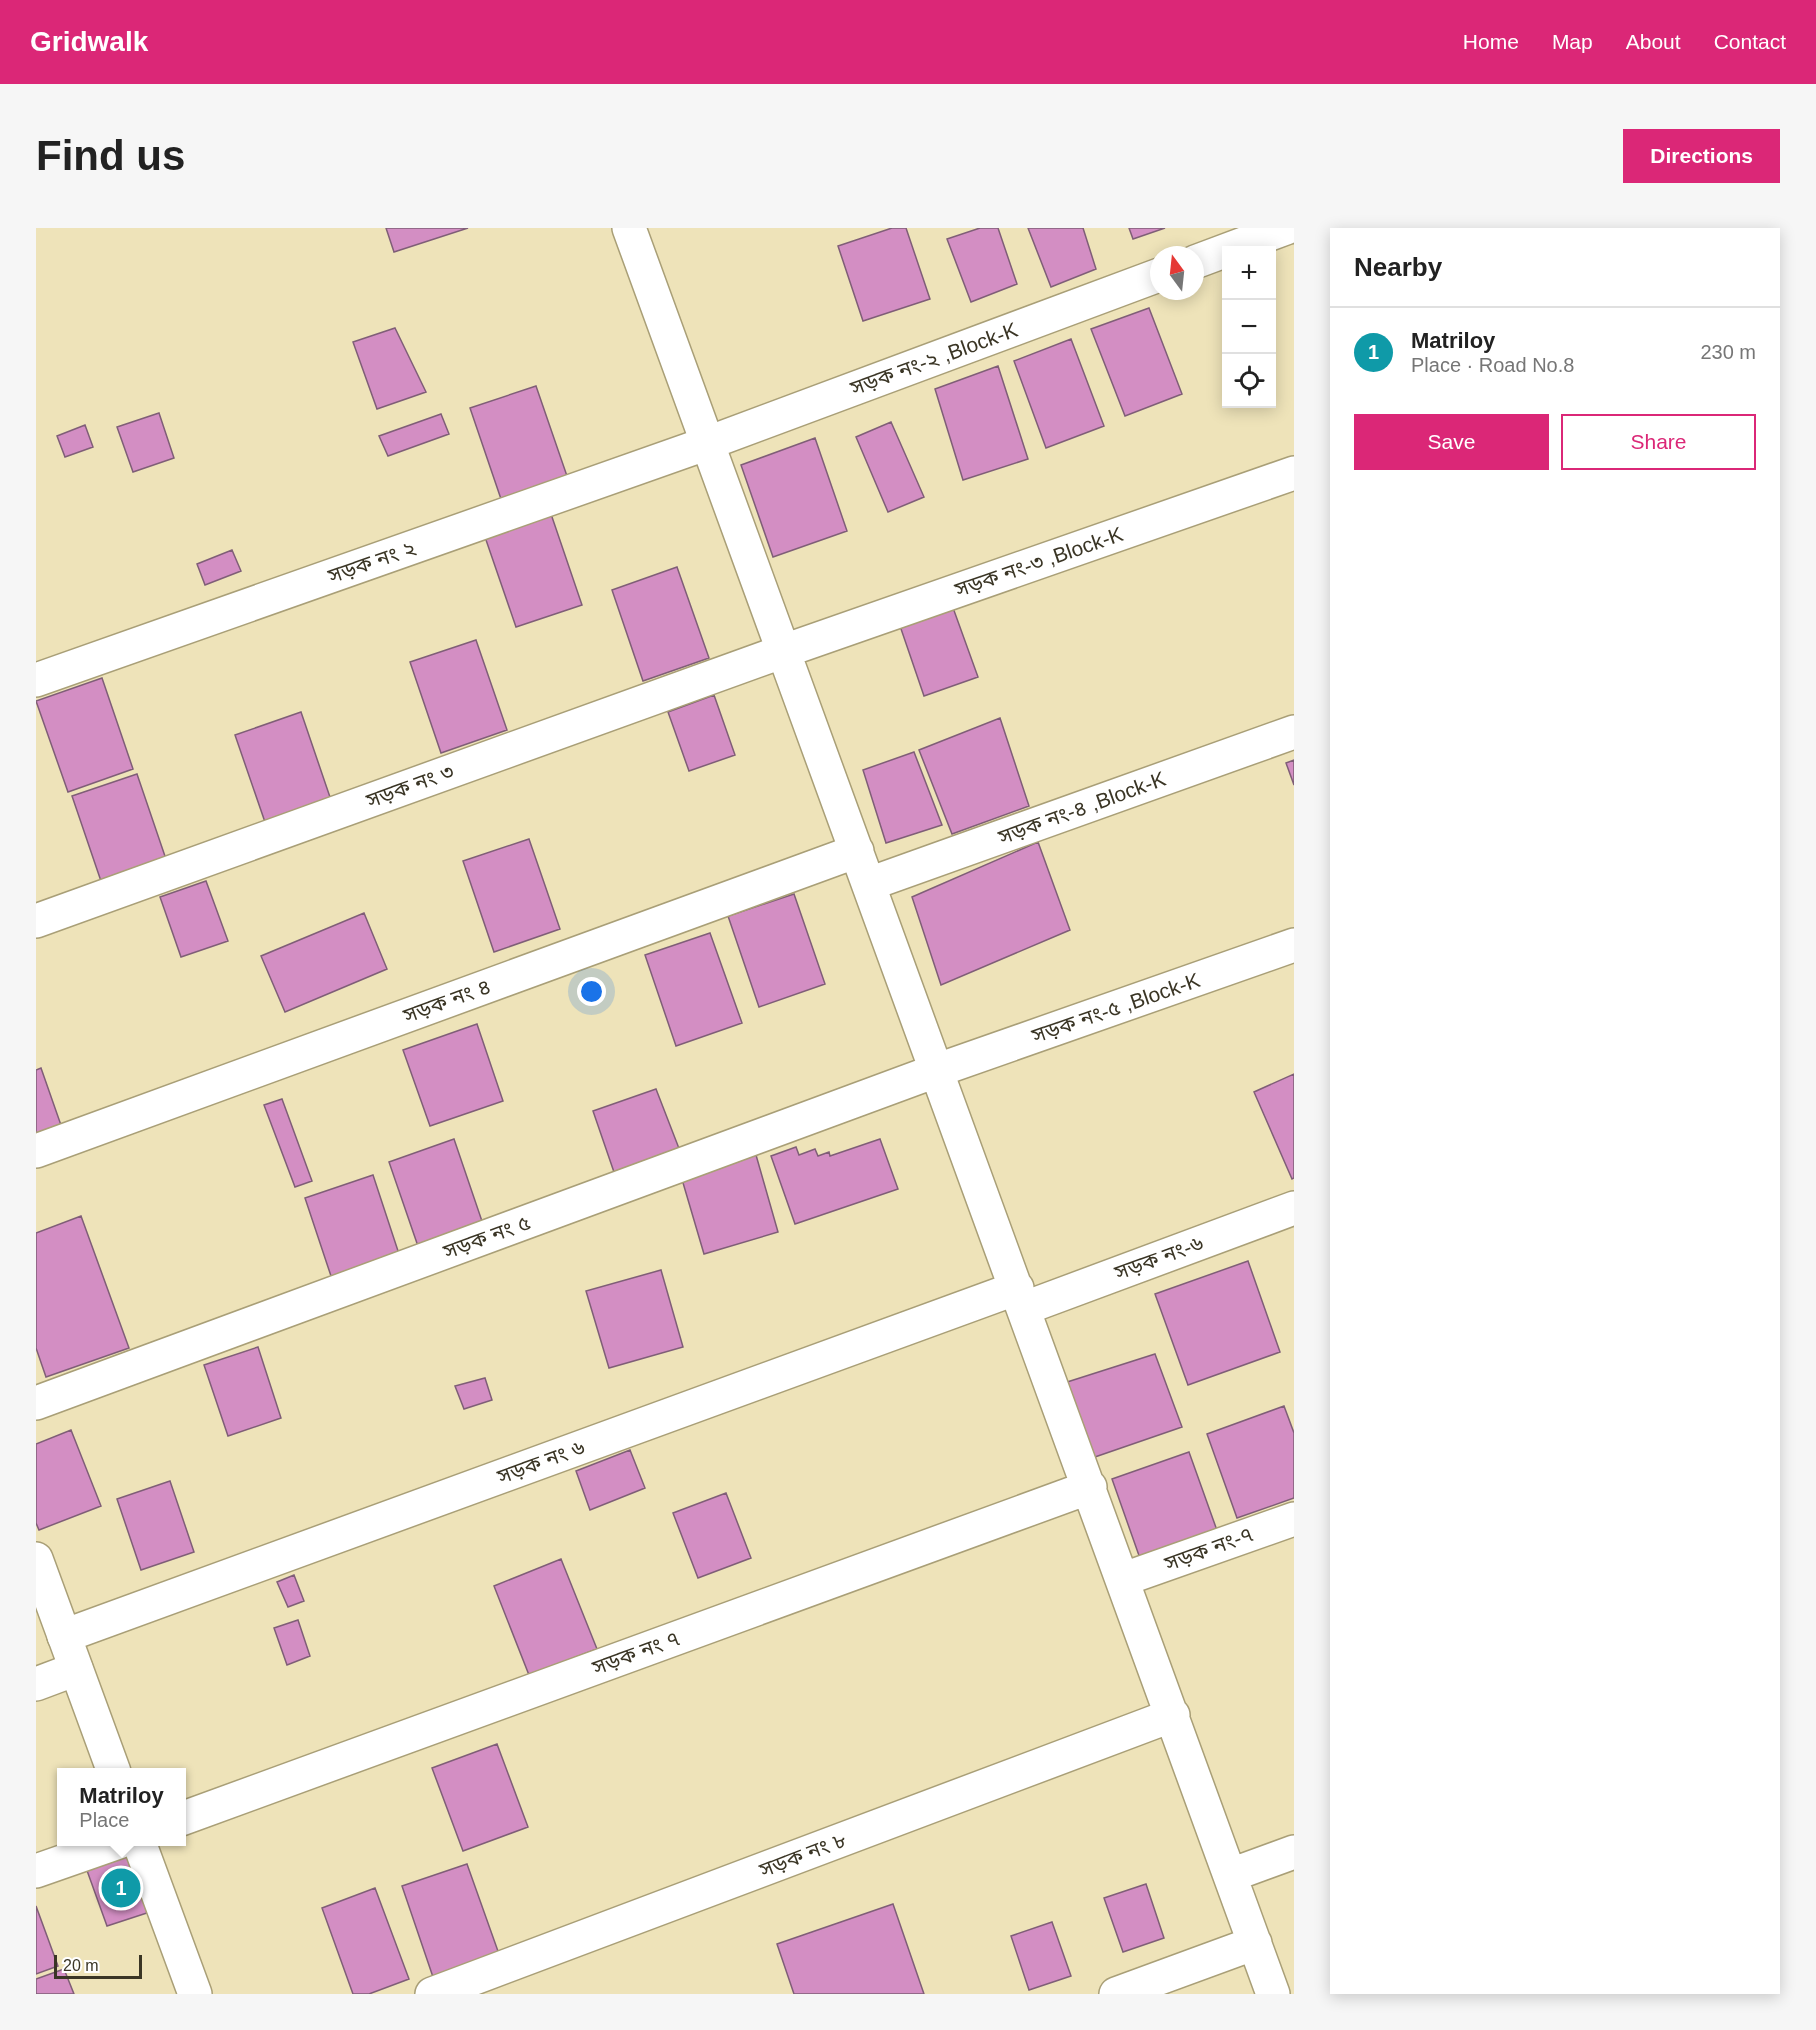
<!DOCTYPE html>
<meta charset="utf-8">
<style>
:root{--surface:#fff;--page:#f6f6f6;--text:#222;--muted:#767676;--line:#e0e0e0;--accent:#db2777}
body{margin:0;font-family:Arial,"Noto Sans Bengali",sans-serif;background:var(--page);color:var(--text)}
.controls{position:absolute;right:18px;top:18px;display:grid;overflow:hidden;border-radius:0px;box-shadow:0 3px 15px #0003}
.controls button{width:54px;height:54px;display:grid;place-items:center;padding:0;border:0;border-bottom:2px solid var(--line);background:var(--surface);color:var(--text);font:30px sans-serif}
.compass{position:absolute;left:1114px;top:18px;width:54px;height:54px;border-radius:50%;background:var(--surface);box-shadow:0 3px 15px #0003;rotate:345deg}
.scale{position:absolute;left:18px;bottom:15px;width:88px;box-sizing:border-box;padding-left:6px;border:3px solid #3a3525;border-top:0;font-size:16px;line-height:21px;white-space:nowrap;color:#3a3525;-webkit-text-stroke:4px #fff;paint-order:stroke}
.you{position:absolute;left:556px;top:764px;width:21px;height:21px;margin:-15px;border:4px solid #fff;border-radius:50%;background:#1a73e8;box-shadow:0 0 0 9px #1a73e833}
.badge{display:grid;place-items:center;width:39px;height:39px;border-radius:50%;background:var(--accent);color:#fff;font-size:20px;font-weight:700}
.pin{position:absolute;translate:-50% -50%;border:3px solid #fff;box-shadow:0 2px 6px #0006}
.popup{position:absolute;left:21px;top:1540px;width:129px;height:78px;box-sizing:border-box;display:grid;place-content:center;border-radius:0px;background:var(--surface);filter:drop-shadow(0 2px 4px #0005);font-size:20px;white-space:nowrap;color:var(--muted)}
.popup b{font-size:22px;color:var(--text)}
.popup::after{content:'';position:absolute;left:50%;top:100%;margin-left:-12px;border:12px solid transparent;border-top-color:var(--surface)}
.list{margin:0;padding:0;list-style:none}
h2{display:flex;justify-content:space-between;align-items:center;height:78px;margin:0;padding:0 24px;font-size:26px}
h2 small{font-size:20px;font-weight:400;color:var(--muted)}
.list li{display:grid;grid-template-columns:39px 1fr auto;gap:18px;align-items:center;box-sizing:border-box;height:90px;padding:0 24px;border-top:2px solid var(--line)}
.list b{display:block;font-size:22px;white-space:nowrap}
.list p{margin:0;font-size:20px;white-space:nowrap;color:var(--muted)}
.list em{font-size:20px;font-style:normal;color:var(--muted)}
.actions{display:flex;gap:12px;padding:18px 24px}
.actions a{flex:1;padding:14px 0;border:2px solid var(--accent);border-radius:0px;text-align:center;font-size:21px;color:var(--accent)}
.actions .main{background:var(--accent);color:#fff}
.icon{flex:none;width:33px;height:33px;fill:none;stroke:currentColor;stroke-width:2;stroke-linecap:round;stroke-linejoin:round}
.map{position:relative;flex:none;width:1258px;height:1766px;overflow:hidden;border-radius:0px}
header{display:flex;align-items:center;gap:36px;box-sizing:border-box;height:84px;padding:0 30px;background:var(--accent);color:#fff}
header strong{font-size:28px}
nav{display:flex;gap:33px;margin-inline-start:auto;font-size:21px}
.intro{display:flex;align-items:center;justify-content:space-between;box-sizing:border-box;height:144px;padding:0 36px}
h1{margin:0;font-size:42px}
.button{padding:15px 27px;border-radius:0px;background:var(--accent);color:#fff;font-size:21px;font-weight:700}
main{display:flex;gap:36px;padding:0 36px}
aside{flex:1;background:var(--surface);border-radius:0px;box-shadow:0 3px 15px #0003}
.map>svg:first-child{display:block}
.building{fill:#d38ec3;stroke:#7f5e77;stroke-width:1.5}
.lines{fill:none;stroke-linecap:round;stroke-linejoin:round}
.minor-casing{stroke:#a99f77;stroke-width:36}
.tertiary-casing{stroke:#a99f77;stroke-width:36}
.minor{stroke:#fff;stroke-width:33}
.tertiary{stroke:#fff;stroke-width:33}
.labels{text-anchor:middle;stroke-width:5;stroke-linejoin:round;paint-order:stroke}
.street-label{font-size:21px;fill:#3a3525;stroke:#fff}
</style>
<header>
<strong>Gridwalk</strong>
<nav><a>Home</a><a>Map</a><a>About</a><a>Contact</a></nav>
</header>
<div class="intro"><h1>Find us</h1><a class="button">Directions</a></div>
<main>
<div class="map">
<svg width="1258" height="1766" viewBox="0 0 1258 1766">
<rect width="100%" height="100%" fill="#eee3b9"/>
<path class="building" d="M350,0H432L358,24Z
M856,0H870L894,71L827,93L802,18Z
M944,0H962L981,56L935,74L911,11Z
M992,0H1047L1060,41L1015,59Z
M1093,0H1129L1097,11Z
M1113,80L1146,166L1089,188L1055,101Z
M359,100L390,164L341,181L317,114Z
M1035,111L1068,198L1010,220L978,133Z
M962,138L992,231L927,252L899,161Z
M500,158L531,248L465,271L434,180Z
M123,185L138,230L97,244L81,199Z
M405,186L413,206L352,228L343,208Z
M855,194L888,269L852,284L820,209Z
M49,197L57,219L29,229L21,208Z
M779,210L811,303L737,329L705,237Z
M515,286L546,377L480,399L449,309Z
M196,322L205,343L169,357L161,336Z
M641,339L673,430L607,453L576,362Z
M916,377L942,449L888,468L863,395Z
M440,412L471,502L405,525L374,434Z
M66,450L97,541L32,564L0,473Z
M678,467L699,527L653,543L632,484Z
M265,484L296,575L230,597L199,507Z
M964,490L993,578L916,606L883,522Z
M878,524L906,597L850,615L827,542Z
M1258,532V557L1250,535Z
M101,546L132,637L67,659L36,568Z
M493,611L524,701L458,724L427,633Z
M1002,614L1034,702L905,757L876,669Z
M170,653L192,713L145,729L124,669Z
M758,666L789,756L723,779L692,688Z
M328,685L351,741L249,784L225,728Z
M674,705L706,795L640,818L609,727Z
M441,796L467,873L394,898L367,822Z
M5,840L26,900L0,909V842Z
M1258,846V950L1256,951L1218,864Z
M620,861L644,923L579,947L557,883Z
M246,871L276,953L259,959L228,877Z
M418,911L449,1002L384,1024L353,934Z
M844,911L862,961L759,996L735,928L760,919L763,927L779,921L782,928L793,924L794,928Z
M720,927L742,1004L668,1026L645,948Z
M337,947L365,1032L297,1054L269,970Z
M45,988L93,1120L10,1149L0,1120V1005Z
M1212,1033L1244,1124L1152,1157L1119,1066Z
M625,1042L647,1119L573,1140L550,1063Z
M222,1119L245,1190L192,1208L168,1137Z
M1119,1126L1146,1199L1056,1230L1028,1155Z
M449,1150L456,1172L428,1181L419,1158Z
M1248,1178L1258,1205V1270L1201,1290L1171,1206Z
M35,1202L65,1278L3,1302L0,1295V1216Z
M594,1222L609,1260L554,1282L540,1243Z
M1153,1224L1183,1308L1106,1336L1076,1251Z
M134,1253L158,1324L105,1342L81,1271Z
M690,1265L715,1330L662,1350L637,1285Z
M525,1331L561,1421L493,1447L458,1358Z
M258,1347L268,1373L252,1379L241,1354Z
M262,1392L274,1428L251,1437L238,1400Z
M461,1516L492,1599L427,1623L396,1540Z
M98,1620L120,1682L71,1698L49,1637Z
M431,1636L463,1726L397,1749L366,1658Z
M1110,1656L1128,1710L1087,1724L1068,1670Z
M339,1660L373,1751L333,1766H317L286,1680Z
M857,1676L888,1766H758L741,1716Z
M0,1678L22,1738L0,1746Z
M1016,1694L1035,1748L993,1762L975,1708Z
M28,1741L38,1766H0V1751Z"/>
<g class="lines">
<g class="minor-casing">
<path id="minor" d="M593,0L1237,1766
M1159,34L1250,0
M0,452L672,215L1123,47
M833,656L1258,504
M0,693L748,423L1258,245
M0,923L821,623
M989,1080L1258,980
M0,1175L902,842L1258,717
M1088,1351L1258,1291
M28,1408L981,1060
M0,1456L40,1441
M145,1591L1054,1259
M0,1643L83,1614
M1195,1647L1258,1624
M396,1766L1137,1487
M1080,1766L1219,1715"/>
</g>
<g class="tertiary-casing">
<path id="tertiary" d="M0,1331L78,1544
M103,1614L159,1766"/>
</g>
<use href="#minor" class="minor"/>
<use href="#tertiary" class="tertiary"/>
</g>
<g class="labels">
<g class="street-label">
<text transform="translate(898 131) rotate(-20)" y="7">সড়ক নং-২ ,Block-K</text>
<text transform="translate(336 334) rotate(-19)" y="7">সড়ক নং ২</text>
<text transform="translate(1003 334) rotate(-19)" y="7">সড়ক নং-৩ ,Block-K</text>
<text transform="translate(374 558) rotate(-20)" y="7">সড়ক নং ৩</text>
<text transform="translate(1046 580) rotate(-20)" y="7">সড়ক নং-৪ ,Block-K</text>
<text transform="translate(411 773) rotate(-20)" y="7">সড়ক নং ৪</text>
<text transform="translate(1080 780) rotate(-19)" y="7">সড়ক নং-৫ ,Block-K</text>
<text transform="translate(451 1009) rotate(-20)" y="7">সড়ক নং ৫</text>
<text transform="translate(1123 1030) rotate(-20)" y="7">সড়ক নং-৬</text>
<text transform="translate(505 1234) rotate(-20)" y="7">সড়ক নং ৬</text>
<text transform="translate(1173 1321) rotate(-20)" y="7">সড়ক নং-৭</text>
<text transform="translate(600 1425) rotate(-20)" y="7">সড়ক নং ৭</text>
<text transform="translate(767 1627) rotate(-21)" y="7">সড়ক নং ৮</text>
</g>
</g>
</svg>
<div class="controls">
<button>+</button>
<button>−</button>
<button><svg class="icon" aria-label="locate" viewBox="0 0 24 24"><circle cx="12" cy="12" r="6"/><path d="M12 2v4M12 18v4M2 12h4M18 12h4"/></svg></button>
</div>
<svg class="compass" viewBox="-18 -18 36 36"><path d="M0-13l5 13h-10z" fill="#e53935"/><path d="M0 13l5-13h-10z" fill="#767676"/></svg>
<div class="scale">20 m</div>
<div class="you"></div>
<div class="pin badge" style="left:85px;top:1660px;background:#0f9aa8">1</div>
<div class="popup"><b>Matriloy</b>Place</div>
</div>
<aside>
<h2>Nearby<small></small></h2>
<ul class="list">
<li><span class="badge" style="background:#0f9aa8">1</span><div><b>Matriloy</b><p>Place · Road No.8</p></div><em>230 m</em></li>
</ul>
<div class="actions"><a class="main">Save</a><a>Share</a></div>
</aside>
</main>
